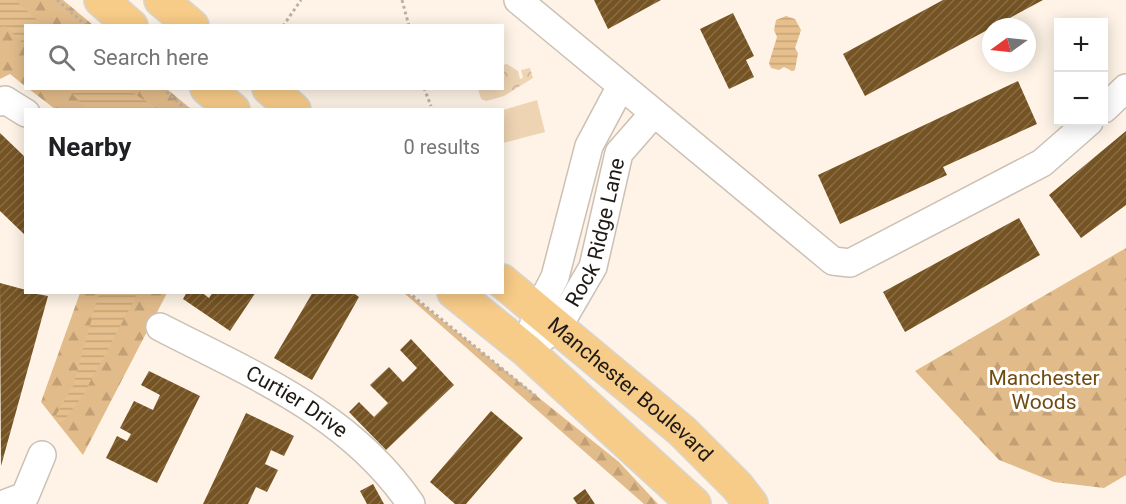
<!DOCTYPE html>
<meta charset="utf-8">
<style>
:root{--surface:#fff;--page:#f6f6f6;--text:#202124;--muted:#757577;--line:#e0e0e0}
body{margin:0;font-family:Roboto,sans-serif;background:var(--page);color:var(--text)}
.controls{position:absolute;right:18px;top:18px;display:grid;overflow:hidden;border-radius:0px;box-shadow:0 3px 15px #0003}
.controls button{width:54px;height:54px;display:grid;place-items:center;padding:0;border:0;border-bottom:2px solid var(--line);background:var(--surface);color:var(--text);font:30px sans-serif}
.compass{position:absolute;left:982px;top:18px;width:54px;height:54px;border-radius:50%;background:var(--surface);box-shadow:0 3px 15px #0003;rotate:255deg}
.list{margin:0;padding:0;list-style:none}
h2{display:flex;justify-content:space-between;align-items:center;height:78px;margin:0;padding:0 24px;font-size:26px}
h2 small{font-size:20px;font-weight:400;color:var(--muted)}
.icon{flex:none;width:33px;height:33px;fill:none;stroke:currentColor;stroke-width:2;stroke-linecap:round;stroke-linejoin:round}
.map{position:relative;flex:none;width:1126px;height:504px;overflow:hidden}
.search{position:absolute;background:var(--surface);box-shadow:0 3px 15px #0003;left:24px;top:24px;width:480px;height:66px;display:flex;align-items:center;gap:15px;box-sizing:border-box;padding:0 21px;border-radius:0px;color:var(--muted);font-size:22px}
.panel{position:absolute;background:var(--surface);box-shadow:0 3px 15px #0003;left:24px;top:108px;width:480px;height:186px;border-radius:0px}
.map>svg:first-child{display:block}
.forest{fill:url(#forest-firs)}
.park{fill:url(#park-crowns)}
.pitch{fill:#eed4b3}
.water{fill:url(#water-rules)}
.building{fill:url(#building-hatch)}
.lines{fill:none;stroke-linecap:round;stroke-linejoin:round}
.minor-casing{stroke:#cbc0b3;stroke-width:30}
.major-casing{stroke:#d6d6d5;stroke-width:36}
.path{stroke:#bab1a6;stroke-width:3;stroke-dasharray:3 3;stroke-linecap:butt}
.minor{stroke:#fff;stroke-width:27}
.major{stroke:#f7cb88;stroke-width:33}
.labels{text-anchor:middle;stroke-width:6;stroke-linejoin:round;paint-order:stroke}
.street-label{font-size:21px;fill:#1e1a15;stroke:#fff}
.park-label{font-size:21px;fill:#714c11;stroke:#fff}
</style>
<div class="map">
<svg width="1126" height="504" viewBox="0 0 1126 504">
<defs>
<pattern id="forest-firs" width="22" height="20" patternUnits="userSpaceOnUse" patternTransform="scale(1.5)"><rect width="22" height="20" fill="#e2bb8a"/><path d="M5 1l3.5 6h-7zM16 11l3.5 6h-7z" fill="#c1a076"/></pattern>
<pattern id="park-crowns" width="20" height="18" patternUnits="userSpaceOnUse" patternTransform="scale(1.5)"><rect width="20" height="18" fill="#eed4b3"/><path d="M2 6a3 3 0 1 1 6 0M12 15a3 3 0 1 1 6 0" fill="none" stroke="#ccb599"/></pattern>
<pattern id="water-rules" width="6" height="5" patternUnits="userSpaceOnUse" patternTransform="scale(1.5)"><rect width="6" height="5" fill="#e6bf8d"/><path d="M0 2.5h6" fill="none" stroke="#c5a479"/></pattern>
<pattern id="building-hatch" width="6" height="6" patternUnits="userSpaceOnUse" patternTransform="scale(1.5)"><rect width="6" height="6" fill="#755323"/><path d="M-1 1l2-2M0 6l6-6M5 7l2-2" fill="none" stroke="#876d48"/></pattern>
</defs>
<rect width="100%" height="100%" fill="#fef3e6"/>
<path class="forest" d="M0,0H63L93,25L26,26L25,86L10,74L0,79Z
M29,89H167L191,109H55Z
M1126,248V475L1104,488L1054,482L999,460L915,371Z
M80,293H167L83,455L41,402Z
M404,293H408L619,462L658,504H644Z"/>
<path class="park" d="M507,64L518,71L520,79L523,78L521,70L530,68L533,78L504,96L486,101L481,99L478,89L502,88L503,65Z"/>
<path class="pitch" d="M537,100L545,132L503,143V110Z"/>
<path class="water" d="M0,0H15L43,25L26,26L25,45L5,26L0,28Z
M786,16L795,19L801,30L795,48L798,53L795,70L792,71L784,67L779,70L771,68L769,63L777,37L774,30L776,20Z
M67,89H127L158,109H87Z
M99,293H138L83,395L62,423H58L56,415L73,386Z"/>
<path class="building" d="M594,0H661L608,29Z
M943,0H1043L865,96L843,54Z
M733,13L754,56L746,60L754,77L729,89L700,29Z
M1018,81L1037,124L943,167L947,175L840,224L818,175Z
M1126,131V205L1081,238L1049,195Z
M0,133L26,158V236L0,211Z
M1019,218L1040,255L905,332L883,292Z
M0,283L26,290V292L48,296L1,466Z
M187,292H201L209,298L213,292H256L230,331L183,299Z
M313,292H352L359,297L312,380L274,358Z
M411,339L454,385L386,450L349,412L359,402L374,417L388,403L370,385L389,367L403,382L417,368L400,350Z
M149,371L200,396L157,483L106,458L117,436L127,441L131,434L120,428L134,401L153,410L160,395L141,385Z
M491,411L523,438L466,504H455L430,482Z
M246,413L294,436L284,456L271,450L265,464L278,470L267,492L256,487L248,504H203Z
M373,484L384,504H367L360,491Z
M585,489L595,504H577L573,498Z"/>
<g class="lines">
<g class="minor-casing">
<g id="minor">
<path d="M518,0L833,261L850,263L1042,163L1089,122"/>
<path d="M0,102L5,100L26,113"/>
<path d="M1104,109L1126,88"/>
<path id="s1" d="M160,327C253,375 350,414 411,504"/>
<path id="s2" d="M541,339L558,327L593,267L619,153L654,113"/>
<path d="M526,350L538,310L555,277L589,146L621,86"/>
<path d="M4,504L25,496L42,455"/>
</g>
</g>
<g class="major-casing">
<g id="major">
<path d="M101,0L131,26"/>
<path d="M161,0L192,26"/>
<path d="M207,88L233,110"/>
<path d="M269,88L294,110"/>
<path id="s3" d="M502,281L682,431L737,486L751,504"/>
<path d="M454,292L526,350L694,504"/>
</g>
</g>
<path class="path" d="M57,0L87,26
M402,0L409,26
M283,26L301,0
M162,88L187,110
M424,88L431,106
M408,292L537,397"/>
<use href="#minor" class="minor"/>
<use href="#major" class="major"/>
</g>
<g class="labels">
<g class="street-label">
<text dy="7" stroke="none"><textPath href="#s2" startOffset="124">Rock Ridge Lane</textPath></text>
<text dy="7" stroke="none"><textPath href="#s3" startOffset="168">Manchester Boulevard</textPath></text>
<text dy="7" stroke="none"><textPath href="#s1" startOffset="156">Curtier Drive</textPath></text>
</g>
<g class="park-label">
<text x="1044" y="385">Manchester<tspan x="1044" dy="24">Woods</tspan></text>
</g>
</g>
</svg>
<div class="controls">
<button>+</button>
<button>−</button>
</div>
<svg class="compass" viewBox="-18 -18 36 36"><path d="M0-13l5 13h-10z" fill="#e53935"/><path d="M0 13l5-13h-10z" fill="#757577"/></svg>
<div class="search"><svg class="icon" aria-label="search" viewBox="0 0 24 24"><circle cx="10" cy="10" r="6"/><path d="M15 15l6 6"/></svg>Search here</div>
<section class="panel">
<h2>Nearby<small>0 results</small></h2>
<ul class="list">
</ul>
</section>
</div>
